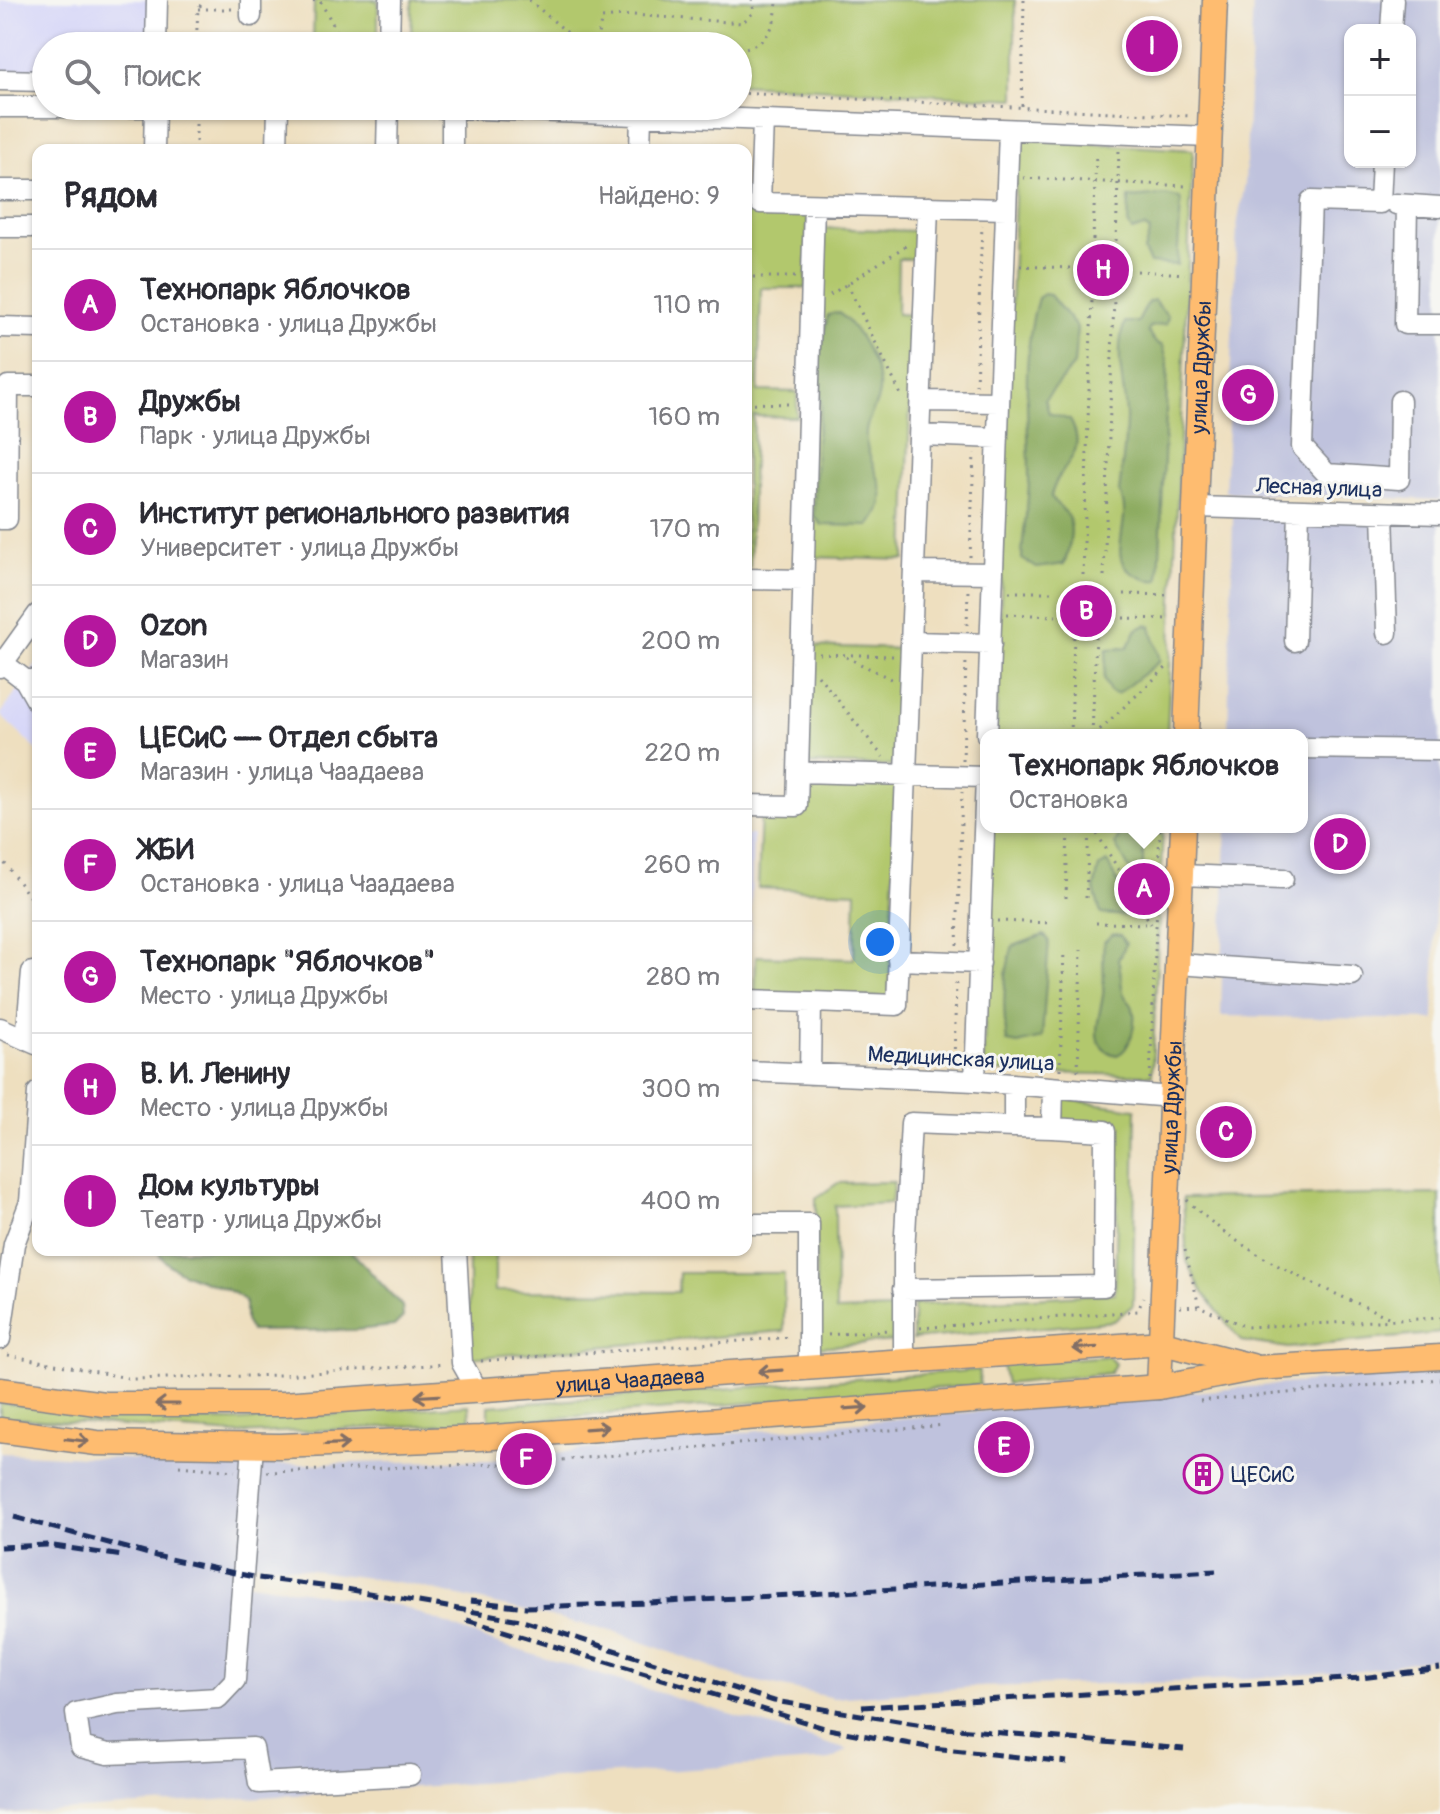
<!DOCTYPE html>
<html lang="ru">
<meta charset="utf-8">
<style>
:root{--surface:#fff;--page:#f2f2f3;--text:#2b2b33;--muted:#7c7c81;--line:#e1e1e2;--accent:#b5179e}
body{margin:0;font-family:Pangolin,sans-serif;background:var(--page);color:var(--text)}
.controls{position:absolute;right:24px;top:24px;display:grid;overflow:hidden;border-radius:16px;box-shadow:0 2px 6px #0004}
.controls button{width:72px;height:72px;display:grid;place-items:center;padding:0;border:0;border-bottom:2px solid var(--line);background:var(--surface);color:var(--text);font:40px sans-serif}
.you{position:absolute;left:880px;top:942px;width:28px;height:28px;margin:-20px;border:6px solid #fff;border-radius:50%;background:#1a73e8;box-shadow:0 0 0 12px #1a73e833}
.badge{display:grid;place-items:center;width:52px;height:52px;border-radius:50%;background:var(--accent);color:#fff;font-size:26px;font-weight:700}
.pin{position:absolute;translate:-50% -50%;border:4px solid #fff;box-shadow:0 2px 8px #0006}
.popup{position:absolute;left:980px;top:729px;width:328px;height:104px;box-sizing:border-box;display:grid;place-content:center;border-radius:16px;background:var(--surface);filter:drop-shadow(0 2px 6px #0005);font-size:26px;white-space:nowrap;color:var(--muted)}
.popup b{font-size:30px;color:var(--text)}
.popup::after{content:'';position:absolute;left:50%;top:100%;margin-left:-16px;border:16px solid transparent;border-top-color:var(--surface)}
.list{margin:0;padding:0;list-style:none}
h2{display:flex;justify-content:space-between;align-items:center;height:104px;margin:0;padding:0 32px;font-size:34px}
h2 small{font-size:26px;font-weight:400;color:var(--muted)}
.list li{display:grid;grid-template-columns:52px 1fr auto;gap:24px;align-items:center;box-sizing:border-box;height:112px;padding:0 32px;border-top:2px solid var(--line)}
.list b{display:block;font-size:30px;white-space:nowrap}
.list p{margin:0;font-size:26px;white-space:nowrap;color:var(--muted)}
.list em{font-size:26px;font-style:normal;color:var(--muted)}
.icon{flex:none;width:44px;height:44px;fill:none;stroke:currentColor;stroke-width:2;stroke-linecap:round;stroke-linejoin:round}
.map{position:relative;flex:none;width:1440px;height:1814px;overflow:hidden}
.search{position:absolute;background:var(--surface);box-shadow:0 2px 6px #0004;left:32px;top:32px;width:720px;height:88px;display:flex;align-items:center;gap:20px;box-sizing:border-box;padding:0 28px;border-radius:44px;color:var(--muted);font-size:30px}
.panel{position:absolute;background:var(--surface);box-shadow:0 2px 6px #0004;left:32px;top:144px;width:720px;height:1112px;border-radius:16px}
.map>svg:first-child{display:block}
.built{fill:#d7d7f8}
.industrial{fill:#bfc2dd;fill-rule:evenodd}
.green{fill:#b2c86d;stroke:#667c66;stroke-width:2}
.forest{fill:#8dac60;stroke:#546e5f;stroke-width:2}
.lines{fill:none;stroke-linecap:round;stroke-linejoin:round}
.minor-casing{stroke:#84878e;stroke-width:23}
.major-casing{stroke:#84878e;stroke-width:27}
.path{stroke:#84878e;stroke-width:3;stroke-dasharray:2 6;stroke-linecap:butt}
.minor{stroke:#fff;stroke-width:20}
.major{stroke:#febc70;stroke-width:24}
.rail{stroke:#1b2f5e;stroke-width:5;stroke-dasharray:12 6;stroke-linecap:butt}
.oneway{stroke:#816e66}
.labels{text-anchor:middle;stroke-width:6;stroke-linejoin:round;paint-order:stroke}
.street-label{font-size:22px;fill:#1b2f5e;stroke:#f6f6f2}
.poi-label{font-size:22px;fill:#1b2f5e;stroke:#f6f6f2;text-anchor:start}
</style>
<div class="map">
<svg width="1440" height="1814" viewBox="0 0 1440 1814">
<rect width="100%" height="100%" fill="#f6f6f2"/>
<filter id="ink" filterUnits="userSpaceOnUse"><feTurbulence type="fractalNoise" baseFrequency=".0125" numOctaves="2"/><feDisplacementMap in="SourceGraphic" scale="16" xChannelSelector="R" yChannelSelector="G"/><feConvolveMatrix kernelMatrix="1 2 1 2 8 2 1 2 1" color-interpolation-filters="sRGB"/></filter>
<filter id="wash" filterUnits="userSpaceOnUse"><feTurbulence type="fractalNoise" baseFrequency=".006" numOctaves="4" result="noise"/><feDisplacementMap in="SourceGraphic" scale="32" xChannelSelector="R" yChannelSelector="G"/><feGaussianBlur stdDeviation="1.8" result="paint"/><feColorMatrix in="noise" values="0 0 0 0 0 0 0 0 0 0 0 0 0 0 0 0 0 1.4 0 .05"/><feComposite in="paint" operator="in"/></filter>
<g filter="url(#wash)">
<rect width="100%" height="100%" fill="#eedfbf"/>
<path class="built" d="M0,0H161L158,46H46V74L0,73Z
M38,662V751L0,715Z
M746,835H753L749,977H746Z"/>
<path class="industrial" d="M1253,0H1440V500L1225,492L1237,226L1245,183ZM1350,30H1410V162H1350Z
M1233,516L1440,522V869H1435L1434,1020L1221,1016L1226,827H1302V735H1228Z
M1440,1370V1657L1362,1671L1182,1682L973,1687L834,1698L736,1677L616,1632L403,1583L248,1561L244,1582L401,1606L495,1643L848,1750L831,1760L0,1814V1453L254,1465L491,1460L725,1434Z"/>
<path class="green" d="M314,0H378V46H313Z
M412,0H1015V99L738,84V46H411Z
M1017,139L1193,150L1167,735H996Z
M746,211L808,212L806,288H761L758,391L797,392V417L754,416L750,567H746Z
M817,228L915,231L914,259H898L897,314L913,315L905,560L808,557Z
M807,646L904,649L901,766L804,764Z
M808,782L897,785L889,998L755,993L756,956L854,959L856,892L758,888L761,811L806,813Z
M992,827H1163L1152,1075L983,1072Z
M1063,1099L1136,1109L1133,1305L1114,1321L913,1339V1305L1115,1293L1119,1128L1062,1121Z
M894,1182L891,1203L835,1206L836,1311L893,1309L894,1341L816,1347V1198L838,1183Z
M1440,1194V1333L1288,1348L1241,1341L1202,1291L1187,1261L1183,1198Z
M469,1250H495V1291L678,1292L679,1273H784V1331L469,1358Z
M1108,1356L1115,1364L1110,1373L1006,1384L1002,1364Z
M979,1370L980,1385L489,1423V1406Z
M0,1403L168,1420L237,1421L469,1405L470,1423L236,1434L0,1417Z"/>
<path class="forest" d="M1165,195L1180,198L1181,203L1177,265L1150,263L1144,251L1150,231L1144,227L1132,231L1128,224L1129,198Z
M1044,294L1050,295L1077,328L1074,365L1045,399L1049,413L1070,420C1091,456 1056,466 1051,497C1056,504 1060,506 1065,512C1076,523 1069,550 1064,564L1037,568L1022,559C1022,532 1029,506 1029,478C1029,419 1020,356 1038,298Z
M1154,300L1168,316L1166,324L1150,327L1148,332L1155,342L1163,346L1168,363L1159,580C1149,581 1143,579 1134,574C1103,557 1136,520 1119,492C1122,467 1126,441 1126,416C1125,384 1113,354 1125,322H1138L1148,302Z
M838,312C857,327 882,368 879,393C876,411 864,421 866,440C870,475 899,492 869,526L822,525L814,516L816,441L821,408L819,357L828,315Z
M1146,625L1151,626L1160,661L1117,694L1110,692L1104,679L1107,649L1127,648L1137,629Z
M1124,827H1143V866L1137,874H1132L1115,844Z
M1107,862L1132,909L1129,916L1101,914L1094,889L1099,867Z
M1113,934L1120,935L1126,944L1118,960C1122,971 1120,981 1123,992C1125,999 1132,1003 1133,1008C1137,1023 1131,1050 1117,1055C1085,1048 1100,1018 1103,995C1105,977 1102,959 1104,942Z
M1044,935L1049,940L1042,1038L1018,1044L1007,1042C1003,1011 1002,976 1013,946Z
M157,1250H350L402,1306L403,1317L394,1326L356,1330L251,1331L245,1321V1301C222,1279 173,1282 157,1250Z"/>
</g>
<g filter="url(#ink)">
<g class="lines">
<g class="minor-casing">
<path id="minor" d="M251,0V16
M1391,30L1393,0
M156,46L157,0
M389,46L390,0
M0,80L46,81
M0,107H155
M452,108L1210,137
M763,120L760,203L1006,209
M154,150L155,106
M277,150L278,106
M387,150L388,106L452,108V150
M640,150L641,116
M1382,162L1380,203L1311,201L1302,447L1327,474L1399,479L1400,401
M0,190H38
M1396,204L1440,207
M814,205L798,772L986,777L975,1081
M1407,205L1405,324H1440
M0,227H38
M0,327L38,328
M921,401L999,402
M920,435L998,438
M1196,507L1440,514
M1383,513L1387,633
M0,519H7L8,386H38
M914,572L993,573
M746,579L803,580
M1295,641L1299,510
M912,642L991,644
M0,661L25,680H38
M0,667L38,614
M25,680L38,703
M987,735L1009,130
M1302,748L1440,750
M746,805L797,806L798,772
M1181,875L1283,879
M898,960L980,963
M1178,964L1352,976
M746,1000L811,1002L810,1074
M811,1002L897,1005L928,207
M0,1028L36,1044
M26,1040L32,972H38
M746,1071L975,1081L1172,1097
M1014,1127L1052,1128L1053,1088
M746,1224H809V1368
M456,1250L462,1363L479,1393
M903,1289L1104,1286L1105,1131L1052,1128
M0,1339L14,1244L30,1202L38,1092
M904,1360V1253L911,1123L1014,1127V1084
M253,1446L235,1680L218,1698L117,1704L76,1713L81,1747L108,1754L253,1748L259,1783L410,1775"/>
</g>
<g class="major-casing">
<g id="major">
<path id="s1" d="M1186,735L1215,0"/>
<path id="s2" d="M1159,1387L1183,827"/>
<path id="s3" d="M0,1390L104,1404H283L1163,1343L1252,1366"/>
<path d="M0,1430L97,1443L280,1446L480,1438L1159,1387L1258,1368L1440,1357"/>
</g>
</g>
<path class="path" d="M305,0L320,1L345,46
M529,0L583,46
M198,9H234
M196,46L198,9L204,0
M605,46L597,38L602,18L633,15L742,23L754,12L752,0
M738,49C767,46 776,28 777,0
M738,93L1190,116
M1022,106L1024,0
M196,150V106
M1023,178L1187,186
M1093,240L1096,152
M1116,241L1119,150
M1020,266L1070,268
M1137,271L1185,274
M847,284L903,399
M830,295L907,245
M976,385L982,225
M746,394L750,277H796
M746,403L790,404
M970,557L974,453
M1083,575L1092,299
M1104,576L1114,300
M1009,592H1057
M1124,594L1171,595
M1007,614L1056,616
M1123,618L1170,619
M967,625L968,589
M819,654L895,656
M846,657L893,680
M818,675L883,757
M1071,735L1074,634
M1092,735L1096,635
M1094,735L1168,666
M963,761L966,660
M1093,827L1151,924
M0,857L38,908
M1066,898L1068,827
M1086,898L1089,827
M997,921L1052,923
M1096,923L1152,924
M957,945L962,792
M954,1065L956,980
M1060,1070L1064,950
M1078,1071L1081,950
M1150,1079L1160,827
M1187,1200C1244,1257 1320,1287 1393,1319
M1185,1250L1199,1306
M1180,1307L1199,1306L1246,1327L1440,1318
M920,1328L1138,1311L1143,1298
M828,1335L888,1330
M8,1355L133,1379L282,1375L445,1364
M481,1361L792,1337
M1200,1401L1440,1379
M179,1466L235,1471
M267,1472L529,1463L945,1425"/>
<use href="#minor" class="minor"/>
<use href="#major" class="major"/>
<path class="rail" d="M14,1517L156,1556L258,1578L346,1589L520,1620L774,1701L935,1727L1184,1749
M0,1547L47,1545L123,1556
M470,1601L526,1607L648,1603L1216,1571
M467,1620L828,1729L933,1748L1067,1762
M862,1707L1362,1678L1440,1668"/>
</g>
<defs><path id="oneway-shaft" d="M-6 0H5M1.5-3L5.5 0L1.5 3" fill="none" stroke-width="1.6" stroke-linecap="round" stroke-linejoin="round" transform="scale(2)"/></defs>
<g class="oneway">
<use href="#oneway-shaft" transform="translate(1085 1348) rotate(177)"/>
<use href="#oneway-shaft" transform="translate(770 1371) rotate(176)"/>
<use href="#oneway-shaft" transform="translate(427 1396) rotate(177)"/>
<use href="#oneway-shaft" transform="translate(167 1404) rotate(-180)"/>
<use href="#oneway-shaft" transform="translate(856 1408) rotate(-4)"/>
<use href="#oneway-shaft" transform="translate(597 1428) rotate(-4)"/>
<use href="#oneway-shaft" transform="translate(77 1440) rotate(7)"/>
<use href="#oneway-shaft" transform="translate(337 1444) rotate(-2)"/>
</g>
</g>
<defs>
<g id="building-ring" transform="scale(2)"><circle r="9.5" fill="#f6f6f2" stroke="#b5179e" stroke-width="1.5"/><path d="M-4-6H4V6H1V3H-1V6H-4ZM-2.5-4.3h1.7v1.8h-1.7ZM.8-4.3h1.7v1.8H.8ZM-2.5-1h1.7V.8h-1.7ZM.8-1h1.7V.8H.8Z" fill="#b5179e"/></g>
</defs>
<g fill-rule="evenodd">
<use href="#building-ring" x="1203" y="1474"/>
</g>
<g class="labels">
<g class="street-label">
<text dy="8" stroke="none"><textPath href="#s1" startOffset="368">улица Дружбы</textPath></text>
<text transform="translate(1319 487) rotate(2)" y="8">Лесная улица</text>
<text transform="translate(961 1058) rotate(3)" y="8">Медицинская улица</text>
<text dy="8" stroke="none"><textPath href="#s2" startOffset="280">улица Дружбы</textPath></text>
<text dy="8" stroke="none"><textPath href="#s3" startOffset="632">улица Чаадаева</textPath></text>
</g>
<g class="poi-label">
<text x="1231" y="1482">ЦЕСиС</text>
</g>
</g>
</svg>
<div class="controls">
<button>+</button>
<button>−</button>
</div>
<div class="you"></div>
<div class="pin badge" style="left:1144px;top:889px">A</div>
<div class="popup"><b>Технопарк Яблочков</b>Остановка</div>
<div class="pin badge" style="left:1086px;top:611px">B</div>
<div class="pin badge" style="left:1226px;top:1132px">C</div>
<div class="pin badge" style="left:1340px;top:844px">D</div>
<div class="pin badge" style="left:1004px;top:1447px">E</div>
<div class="pin badge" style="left:526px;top:1459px">F</div>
<div class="pin badge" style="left:1248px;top:395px">G</div>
<div class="pin badge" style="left:1103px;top:270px">H</div>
<div class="pin badge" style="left:1152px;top:46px">I</div>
<div class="search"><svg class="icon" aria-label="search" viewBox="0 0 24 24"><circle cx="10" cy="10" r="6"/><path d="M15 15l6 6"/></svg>Поиск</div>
<section class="panel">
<h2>Рядом<small>Найдено: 9</small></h2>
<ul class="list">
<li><span class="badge">A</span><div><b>Технопарк Яблочков</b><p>Остановка · улица Дружбы</p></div><em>110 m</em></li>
<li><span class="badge">B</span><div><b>Дружбы</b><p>Парк · улица Дружбы</p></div><em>160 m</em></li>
<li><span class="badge">C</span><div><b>Институт регионального развития</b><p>Университет · улица Дружбы</p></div><em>170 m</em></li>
<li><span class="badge">D</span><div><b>Ozon</b><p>Магазин</p></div><em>200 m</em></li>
<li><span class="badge">E</span><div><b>ЦЕСиС — Отдел сбыта</b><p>Магазин · улица Чаадаева</p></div><em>220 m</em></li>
<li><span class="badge">F</span><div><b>ЖБИ</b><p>Остановка · улица Чаадаева</p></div><em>260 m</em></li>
<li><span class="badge">G</span><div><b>Технопарк &quot;Яблочков&quot;</b><p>Место · улица Дружбы</p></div><em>280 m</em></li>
<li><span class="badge">H</span><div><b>В. И. Ленину</b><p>Место · улица Дружбы</p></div><em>300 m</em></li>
<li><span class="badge">I</span><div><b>Дом культуры</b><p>Театр · улица Дружбы</p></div><em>400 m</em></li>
</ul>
</section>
</div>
